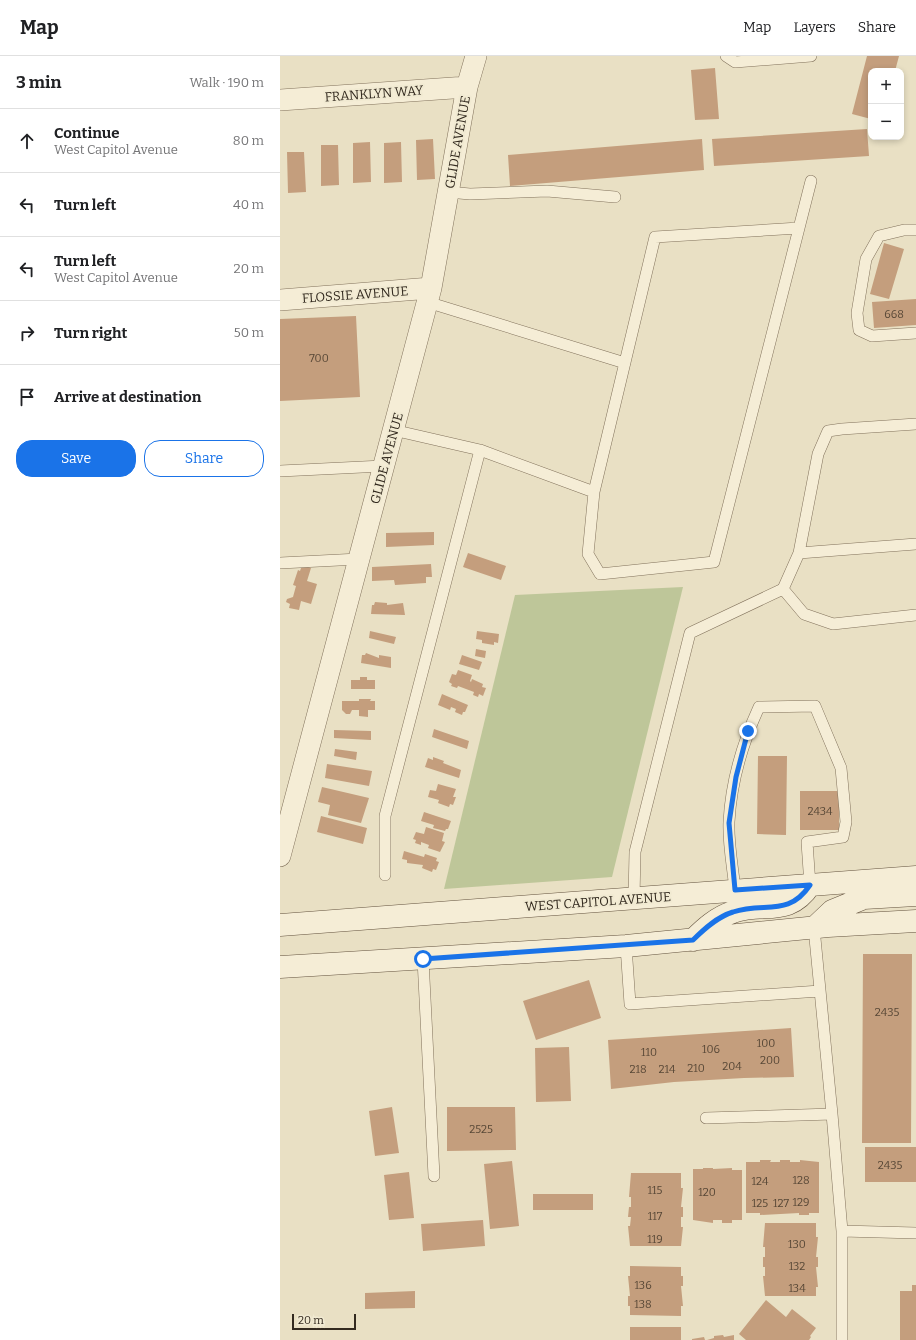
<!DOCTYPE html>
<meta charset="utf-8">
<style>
:root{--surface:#fff;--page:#f6f6f6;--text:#202124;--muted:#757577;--line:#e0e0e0;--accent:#1a73e8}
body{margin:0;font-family:Bitter,serif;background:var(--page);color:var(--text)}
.controls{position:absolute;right:12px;top:12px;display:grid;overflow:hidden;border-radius:8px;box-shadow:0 2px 6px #0003}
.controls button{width:36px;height:36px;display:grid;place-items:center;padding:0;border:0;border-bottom:1px solid var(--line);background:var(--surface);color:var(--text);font:20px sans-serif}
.scale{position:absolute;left:12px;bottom:10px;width:64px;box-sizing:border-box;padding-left:4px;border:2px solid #332a1f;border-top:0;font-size:11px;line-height:14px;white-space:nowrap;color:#332a1f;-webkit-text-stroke:3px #f1ead2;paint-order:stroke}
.stop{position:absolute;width:12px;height:12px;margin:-9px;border:3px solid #1a73e8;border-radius:50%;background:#fff}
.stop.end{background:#1a73e8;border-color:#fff;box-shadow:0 1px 4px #0008}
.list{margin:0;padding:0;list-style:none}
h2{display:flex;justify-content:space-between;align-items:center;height:52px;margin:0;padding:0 16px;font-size:17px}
h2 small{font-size:13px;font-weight:400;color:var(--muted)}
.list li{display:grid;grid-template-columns:26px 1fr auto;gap:12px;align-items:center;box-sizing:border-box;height:64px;padding:0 16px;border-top:1px solid var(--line)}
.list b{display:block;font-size:15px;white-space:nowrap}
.list p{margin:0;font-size:13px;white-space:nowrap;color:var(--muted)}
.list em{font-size:13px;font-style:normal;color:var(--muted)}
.actions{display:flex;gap:8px;padding:12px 16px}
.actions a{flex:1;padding:9px 0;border:1px solid var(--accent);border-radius:16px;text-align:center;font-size:14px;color:var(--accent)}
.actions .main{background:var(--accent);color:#fff}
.icon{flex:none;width:22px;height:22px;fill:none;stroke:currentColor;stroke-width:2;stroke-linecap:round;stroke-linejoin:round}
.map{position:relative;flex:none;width:636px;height:1284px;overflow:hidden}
header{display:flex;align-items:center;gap:24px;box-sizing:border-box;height:56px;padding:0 20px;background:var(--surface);border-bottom:1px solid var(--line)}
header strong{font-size:19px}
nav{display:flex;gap:22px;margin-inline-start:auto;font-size:14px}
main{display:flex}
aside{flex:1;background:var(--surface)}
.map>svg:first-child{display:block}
.green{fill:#bec699}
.building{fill:#c49e7d}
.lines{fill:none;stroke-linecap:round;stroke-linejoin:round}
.service-casing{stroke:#82725c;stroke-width:12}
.minor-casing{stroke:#82725c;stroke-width:22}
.secondary-casing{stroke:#64533f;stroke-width:23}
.service{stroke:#f5edd6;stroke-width:11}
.minor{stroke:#f5edd6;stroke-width:21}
.secondary{stroke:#f5edd6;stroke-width:22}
.route{stroke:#1a73e8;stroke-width:5}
.labels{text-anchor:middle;stroke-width:4;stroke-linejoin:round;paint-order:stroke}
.number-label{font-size:11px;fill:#574736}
.street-label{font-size:13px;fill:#332a1f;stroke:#f1ead2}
</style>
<header>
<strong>Map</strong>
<nav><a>Map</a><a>Layers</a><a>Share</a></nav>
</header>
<main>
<aside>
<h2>3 min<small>Walk · 190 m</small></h2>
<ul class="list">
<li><svg class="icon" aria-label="ahead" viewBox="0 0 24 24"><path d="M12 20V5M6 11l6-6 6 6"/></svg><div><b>Continue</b><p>West Capitol Avenue</p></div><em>80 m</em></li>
<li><svg class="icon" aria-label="left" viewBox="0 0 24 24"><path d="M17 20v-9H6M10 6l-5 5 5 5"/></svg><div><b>Turn left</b></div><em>40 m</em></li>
<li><svg class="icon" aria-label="left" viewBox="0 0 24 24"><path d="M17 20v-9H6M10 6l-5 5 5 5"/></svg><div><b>Turn left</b><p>West Capitol Avenue</p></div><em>20 m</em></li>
<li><svg class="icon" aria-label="right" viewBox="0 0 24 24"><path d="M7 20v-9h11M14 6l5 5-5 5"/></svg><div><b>Turn right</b></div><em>50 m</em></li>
<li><svg class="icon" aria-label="arrive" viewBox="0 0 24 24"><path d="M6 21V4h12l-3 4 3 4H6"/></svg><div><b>Arrive at destination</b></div></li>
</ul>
<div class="actions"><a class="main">Save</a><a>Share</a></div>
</aside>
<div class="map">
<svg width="636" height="1284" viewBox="0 0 636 1284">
<rect width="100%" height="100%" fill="#e9e0c4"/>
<path class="green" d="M403,531L332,821L164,833L235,539Z"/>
<path class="building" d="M587,0H619L615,15H591V63L572,58Z
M435,12L439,63L415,64L411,14Z
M587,73L589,100L434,110L432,83Z
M153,83L155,123L137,124L136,84Z
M422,83L424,114L230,130L228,99Z
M90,86L91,126L73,127V87Z
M121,86L122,126L104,127V87Z
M41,89H58L59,129L41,130Z
M7,96H24L26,136L8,137Z
M604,187L624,193L609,243L590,238Z
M636,243V269L594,272L592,246Z
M76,260L80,341L0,345V263Z
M154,476V489L106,491V477Z
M188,497L226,510L221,524L183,511Z
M151,508L152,521H146V527L115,529L114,524L92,525V511Z
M22,509L31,512L27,525L37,528L31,548L21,545L19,554L9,552L10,548L6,546L7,543L13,541L16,530L13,529L18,514L20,515Z
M95,546L107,547V549L123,547L125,559L91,558L92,549H94Z
M90,575L116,581L114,588L89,582Z
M197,575L219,578L218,587L214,586V589L202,587V584L196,583Z
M196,593L206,595L205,602L195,600Z
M86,597L99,602V599L111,601V612L81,607L82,599H85Z
M182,599L202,606L199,614L179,608Z
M178,614L192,619L190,625L191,626L192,623L203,628L202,631L206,632L203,640L199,638L198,641L193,639L194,636L178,630L177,632L171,630L172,628L169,626L172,618L176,619Z
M80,621H87V624H95V633H71V624H80Z
M162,638L188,649L185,656H183L182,659L175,656L176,653L171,651L170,654L158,649Z
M79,643H91L90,645H95V654H88V661L79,660V654H72L70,658H66L62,654V645H79Z
M154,673L189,685L187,693L152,681Z
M54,674L91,675V684L54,682Z
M55,693L77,696L76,704L54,700Z
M478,700H507L506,779L477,778Z
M153,701L164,705L163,707L181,714L179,722L145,711L148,702L153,704Z
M47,708L92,715L89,730L45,722Z
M158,728L176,733L173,741H176L173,749L170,748L169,751L158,747L159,744L148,741L150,734L156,735Z
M42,731L89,742L81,767L48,759L50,749L38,746Z
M520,735H559V774H520Z
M144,756L171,765L168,773H166L165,775L153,772L154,769L141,765Z
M41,760L87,772L83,788L37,776Z
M146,771L164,777L162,785L165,786L160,796L148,792L149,789L141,786V789L135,787L136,784L133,783L136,776L144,778Z
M124,795L144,801L145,798L157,802L156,805L159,806L156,814L153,813L152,816L142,812L143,809L127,807V804L122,803Z
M583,898H632L631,1087H582Z
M309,924L321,962L256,984L243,945Z
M511,972L514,1021L464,1022L394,1026L331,1033L328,984Z
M289,991L291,1045L256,1046L255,992Z
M112,1051L119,1097L95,1100L89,1055Z
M167,1051H235L236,1094L167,1095Z
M585,1091H636V1126H585Z
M480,1104H491L490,1106H500V1104H510V1106H520V1104L539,1106V1157H529V1159H519V1157L480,1159V1157H466V1106H480Z
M232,1105L239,1170L210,1173L204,1108Z
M423,1112H433V1113L452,1112V1114H462V1164H452V1167H442V1164H433V1167L413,1164V1113H423Z
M129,1116L134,1162L109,1164L104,1119Z
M351,1117H401V1132H403L401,1151H403V1161H401V1171H403L401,1190H350L348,1170H350L351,1161H348L349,1151H351V1141H349Z
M253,1138H313V1154H253Z
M203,1164L205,1190L143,1195L141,1168Z
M485,1167H536V1181H538L536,1201H538V1211H536L538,1231H536V1240H485L483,1220H485V1211H483V1201H485V1191H483Z
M350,1210L401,1211V1220H403V1230H401L403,1250H401V1260L350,1259V1250H348V1240H350L348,1220H350Z
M632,1229H636V1284H620V1235H632Z
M135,1235V1252L85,1253V1237Z
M486,1244L506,1261L512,1253L536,1272L530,1280L531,1281L529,1284H466L459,1278Z
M350,1271H401V1284H350Z
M443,1279L444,1281L454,1279V1284H427L434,1282V1280Z
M424,1281L425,1284H412V1283Z"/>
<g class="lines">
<g class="service-casing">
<path id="service" d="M446,0L455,6L531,0
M168,136L190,138L267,135L335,141
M519,172L375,181L314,436L308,498L320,518L434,506L531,125
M636,174H624L599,180L586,203L577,257L579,274L592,280L636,277
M147,246L345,307
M636,368L562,373L548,375L538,398L519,497L503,533L524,558L553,568L636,559
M113,374L200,394L314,436
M0,415L103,410
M519,497L636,488
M0,507L79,503
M105,819V760L200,394
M455,834C453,812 448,788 449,766C451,727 463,686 479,651L535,650L561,712L566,766L563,781L527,786L530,829
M354,842L355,796L410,577L503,533
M346,890L350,948L540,935
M143,903L154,1120
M552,1058L562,1175L636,1177
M426,1062L552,1058L534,872
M562,1175V1284"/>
</g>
<g class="minor-casing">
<path id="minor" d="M0,44L187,31
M0,244L151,232
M0,800L151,232L187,31L196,0"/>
</g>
<g class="secondary-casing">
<path id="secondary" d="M0,869L636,821
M534,872L552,855L584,842L636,839
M413,884C424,873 437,861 453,856C484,845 508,862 530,829
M0,911L346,890L548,870L636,865"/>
</g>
<use href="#service" class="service"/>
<use href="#minor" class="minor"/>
<use href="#secondary" class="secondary"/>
</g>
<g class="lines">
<path class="route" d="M143,903L413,884C424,873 437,861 453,856C484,845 508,862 530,829L455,834L449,767L456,721L468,675"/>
</g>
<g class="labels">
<g class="number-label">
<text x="614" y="262">668</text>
<text x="39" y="306">700</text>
<text x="540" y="759">2434</text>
<text x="607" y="960">2435</text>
<text x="486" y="991">100</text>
<text x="431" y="997">106</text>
<text x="369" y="1000">110</text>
<text x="490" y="1008">200</text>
<text x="452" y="1014">204</text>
<text x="416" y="1016">210</text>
<text x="358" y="1017">218</text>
<text x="387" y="1017">214</text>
<text x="201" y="1077">2525</text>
<text x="610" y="1113">2435</text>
<text x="521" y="1128">128</text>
<text x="480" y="1129">124</text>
<text x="375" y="1138">115</text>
<text x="427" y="1140">120</text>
<text x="521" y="1150">129</text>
<text x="480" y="1151">125</text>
<text x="501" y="1151">127</text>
<text x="375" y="1164">117</text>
<text x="375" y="1187">119</text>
<text x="517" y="1192">130</text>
<text x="517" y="1214">132</text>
<text x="363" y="1233">136</text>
<text x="517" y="1236">134</text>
<text x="363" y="1252">138</text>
</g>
<g class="street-label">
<text transform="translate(94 37) rotate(-4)" y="5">FRANKLYN WAY</text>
<text transform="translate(177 86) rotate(-80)" y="5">GLIDE AVENUE</text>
<text transform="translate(75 238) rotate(-4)" y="5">FLOSSIE AVENUE</text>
<text transform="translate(106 402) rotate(-75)" y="5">GLIDE AVENUE</text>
<text transform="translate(318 845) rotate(-4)" y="5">WEST CAPITOL AVENUE</text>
</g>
</g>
</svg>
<div class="controls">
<button>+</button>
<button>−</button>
</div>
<div class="scale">20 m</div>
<div class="stop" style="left:143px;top:903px"></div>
<div class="stop end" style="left:468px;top:675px"></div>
</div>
</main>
